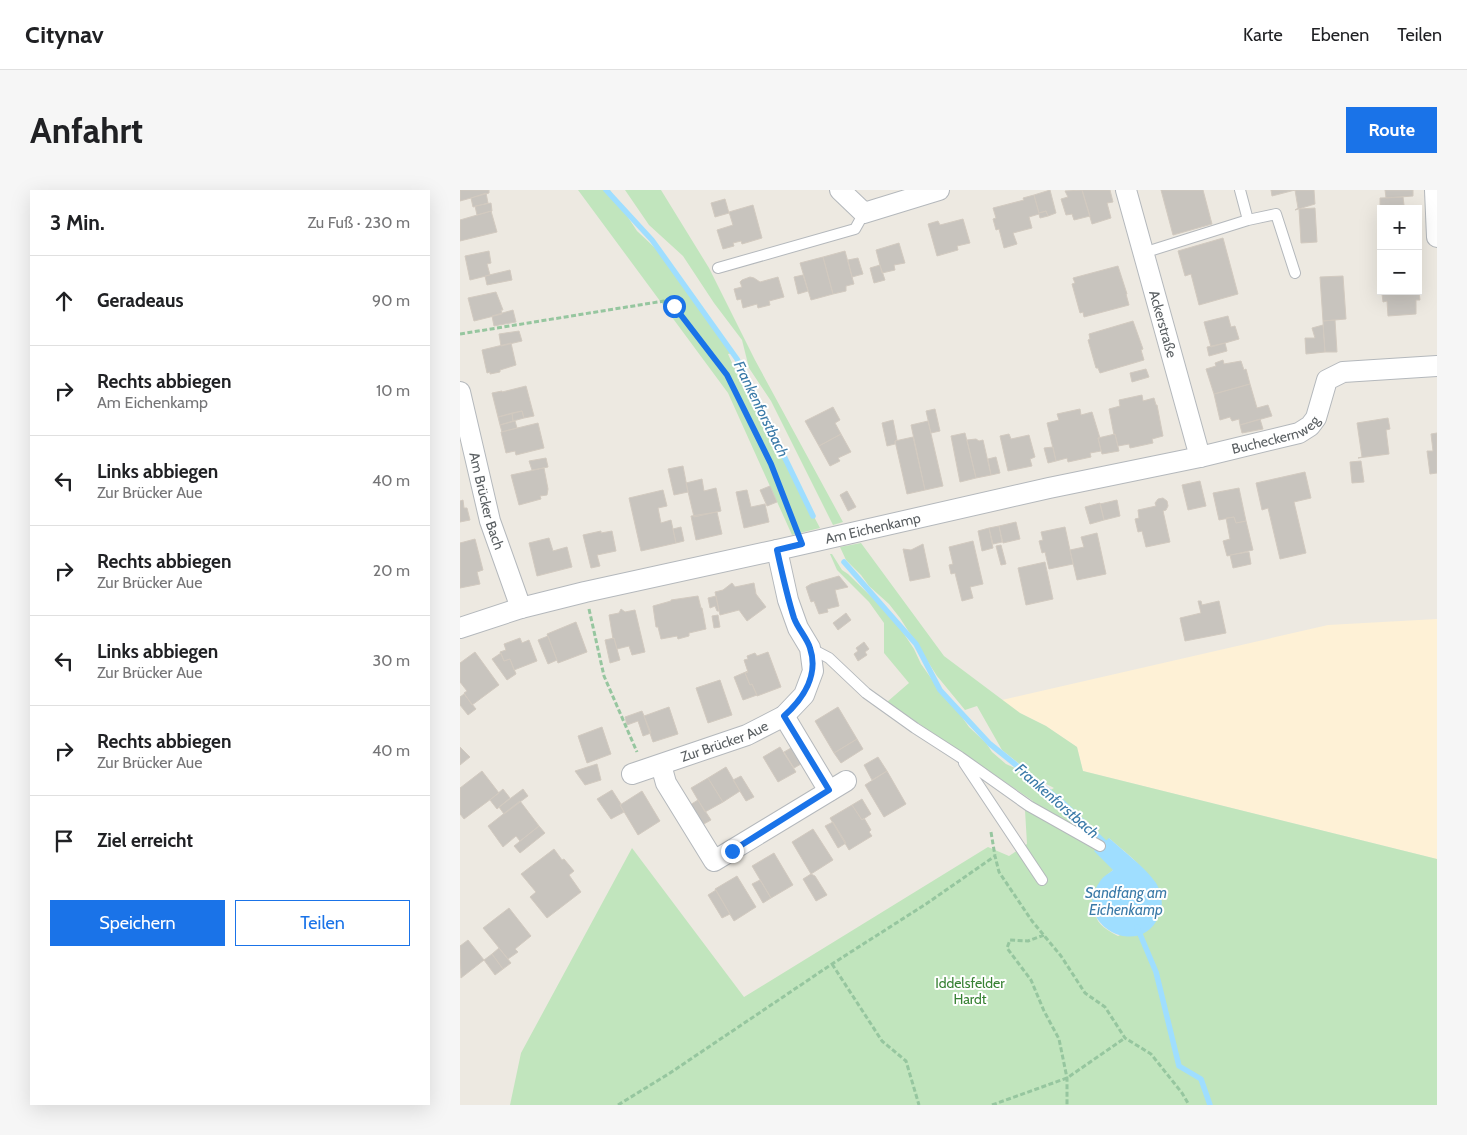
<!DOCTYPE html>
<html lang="de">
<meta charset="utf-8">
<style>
:root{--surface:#fff;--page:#f6f6f6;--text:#202124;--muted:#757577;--line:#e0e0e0;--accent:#1a73e8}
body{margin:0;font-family:Cabin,sans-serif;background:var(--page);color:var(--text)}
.controls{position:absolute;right:15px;top:15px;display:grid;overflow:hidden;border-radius:0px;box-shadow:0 5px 20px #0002}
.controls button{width:45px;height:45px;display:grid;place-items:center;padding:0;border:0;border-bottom:1px solid var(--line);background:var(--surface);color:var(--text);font:25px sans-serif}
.stop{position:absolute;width:15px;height:15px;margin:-11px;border:4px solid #1a73e8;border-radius:50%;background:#fff}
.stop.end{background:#1a73e8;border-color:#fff;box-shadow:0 1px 5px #0008}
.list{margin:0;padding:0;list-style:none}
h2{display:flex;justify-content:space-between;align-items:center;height:65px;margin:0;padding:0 20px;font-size:21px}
h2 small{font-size:16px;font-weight:400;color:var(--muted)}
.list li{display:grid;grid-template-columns:32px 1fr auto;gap:15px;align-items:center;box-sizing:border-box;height:90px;padding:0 20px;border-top:1px solid var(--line)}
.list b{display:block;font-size:19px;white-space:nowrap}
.list p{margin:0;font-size:16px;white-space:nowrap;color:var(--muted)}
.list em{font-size:16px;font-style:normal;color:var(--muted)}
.actions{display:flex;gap:10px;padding:15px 20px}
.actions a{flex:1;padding:11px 0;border:1px solid var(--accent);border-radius:0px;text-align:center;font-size:18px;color:var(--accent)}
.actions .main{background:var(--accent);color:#fff}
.icon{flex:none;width:28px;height:28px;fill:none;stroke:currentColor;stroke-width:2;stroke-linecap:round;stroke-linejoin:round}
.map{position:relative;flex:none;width:977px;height:915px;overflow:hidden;border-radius:0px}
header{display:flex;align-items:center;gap:30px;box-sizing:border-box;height:70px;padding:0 25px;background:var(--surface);border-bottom:1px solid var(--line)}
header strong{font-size:24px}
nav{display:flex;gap:28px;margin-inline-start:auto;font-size:18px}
.intro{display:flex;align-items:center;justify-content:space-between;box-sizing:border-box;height:120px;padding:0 30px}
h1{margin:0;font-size:35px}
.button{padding:12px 22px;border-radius:0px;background:var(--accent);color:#fff;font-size:18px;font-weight:700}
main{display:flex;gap:30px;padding:0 30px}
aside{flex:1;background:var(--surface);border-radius:0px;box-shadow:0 5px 20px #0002}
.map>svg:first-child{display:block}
.commercial{fill:#fef1d6}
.green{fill:#c1e5bd;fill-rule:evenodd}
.water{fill:#9fdeff}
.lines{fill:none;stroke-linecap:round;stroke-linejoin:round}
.stream{stroke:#9fdeff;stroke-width:5.5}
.building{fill:#c8c4be;stroke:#d2cac0}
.service-casing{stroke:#b4b8bc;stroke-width:12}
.minor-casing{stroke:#b4b8bc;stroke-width:22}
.path{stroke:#96c69f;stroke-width:3;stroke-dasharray:5 2.5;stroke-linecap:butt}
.service{stroke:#fff;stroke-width:10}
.minor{stroke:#fff;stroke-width:20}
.route{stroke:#1a73e8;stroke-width:6}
.labels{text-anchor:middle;stroke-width:4;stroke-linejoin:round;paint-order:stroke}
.street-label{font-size:14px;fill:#5a5f62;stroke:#fff}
.park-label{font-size:14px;fill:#378133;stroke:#fff}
.water-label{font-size:15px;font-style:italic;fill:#3a7aa8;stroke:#fff}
</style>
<header>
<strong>Citynav</strong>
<nav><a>Karte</a><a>Ebenen</a><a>Teilen</a></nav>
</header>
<div class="intro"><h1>Anfahrt</h1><a class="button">Route</a></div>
<main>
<aside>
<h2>3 Min.<small>Zu Fuß · 230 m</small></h2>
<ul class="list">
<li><svg class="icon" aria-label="ahead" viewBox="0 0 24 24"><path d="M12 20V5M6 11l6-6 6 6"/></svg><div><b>Geradeaus</b></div><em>90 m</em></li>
<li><svg class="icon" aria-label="right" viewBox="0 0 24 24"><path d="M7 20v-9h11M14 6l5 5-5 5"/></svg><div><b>Rechts abbiegen</b><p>Am Eichenkamp</p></div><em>10 m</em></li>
<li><svg class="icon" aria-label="left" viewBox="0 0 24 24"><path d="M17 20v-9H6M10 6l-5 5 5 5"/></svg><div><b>Links abbiegen</b><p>Zur Brücker Aue</p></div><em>40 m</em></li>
<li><svg class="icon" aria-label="right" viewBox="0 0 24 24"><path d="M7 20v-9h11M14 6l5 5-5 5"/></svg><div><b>Rechts abbiegen</b><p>Zur Brücker Aue</p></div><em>20 m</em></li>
<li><svg class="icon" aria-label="left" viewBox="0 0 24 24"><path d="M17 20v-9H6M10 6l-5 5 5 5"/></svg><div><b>Links abbiegen</b><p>Zur Brücker Aue</p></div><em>30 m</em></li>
<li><svg class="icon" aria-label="right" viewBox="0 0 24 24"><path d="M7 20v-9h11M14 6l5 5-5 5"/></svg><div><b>Rechts abbiegen</b><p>Zur Brücker Aue</p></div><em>40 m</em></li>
<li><svg class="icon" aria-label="arrive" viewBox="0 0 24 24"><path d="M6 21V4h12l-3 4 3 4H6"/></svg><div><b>Ziel erreicht</b></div></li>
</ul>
<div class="actions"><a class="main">Speichern</a><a>Teilen</a></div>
</aside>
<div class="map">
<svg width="977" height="915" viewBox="0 0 977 915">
<rect width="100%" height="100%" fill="#ede9e1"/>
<path class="commercial" d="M977,429V669L623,581L617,557L586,536L560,523L542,510L868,435Z"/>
<path class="green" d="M118,0H150L177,41L210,72L238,117L274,163L268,164C278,189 295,209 305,233H307L321,264L360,338L332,345L268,203Z
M165,0H201L249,78L295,170L383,332L373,335L311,211L289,178L282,150L254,113L223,66L189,35Z
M401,353L484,466L560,523L586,536L617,557L623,581L977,669V915H50L61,863L172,658L284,807L528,657L549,666L567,654L565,620L573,611L427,512L449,493L424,463V433L409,412L377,380L370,364H372L382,380L388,384L434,429L454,459L461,474L488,512L492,513L509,537L526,553L532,562L546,574L561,581L567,590L585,603L594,598L569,585L567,580L542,560L517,516L505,520L477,486L440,428L429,414L409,396L401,385L386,370L380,357ZM649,648C671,668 711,694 698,728L658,746C635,734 631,727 639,702C642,690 643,688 653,680Z"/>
<path class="water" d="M649,648C662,660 686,678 696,693C702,703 704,715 699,726C679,772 611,732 639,693C642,687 648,684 653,680L634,661Z"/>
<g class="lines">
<path class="stream" d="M146,0L192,50L277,169L353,326
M384,372L456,454L480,500L530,554L603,613L644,652L647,659
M677,737L696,782L719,876L741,889L750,915"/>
</g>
<path class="building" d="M0,0H29V3L0,11Z
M590,0L596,23L588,26L586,21L579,23L574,5Z
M622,0H650L653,12L647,13L651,28L632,34Z
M622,0L630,26L614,30L612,24L606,25L601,9L608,7L605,1Z
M701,0H743L752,34L713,45Z
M811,0H835L812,6Z
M835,0H854L855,14L835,20L838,18Z
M925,0H953V6L926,8Z
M26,3L28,13L13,17L11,8Z
M574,5L579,23L586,21L588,26L580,28L579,24L569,27L572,38L553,43L557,54L544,58L539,39L536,40L533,29L536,28L533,18L564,10L563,8Z
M943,7L944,15L920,17V8Z
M265,9L269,23L255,27L251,13Z
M31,13L32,21L17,25L15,16Z
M293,15L302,48L282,54L281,51L273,53L274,56L263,59L257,40L273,35L269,22Z
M855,18L857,52L841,53L839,19Z
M31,21L37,42L0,51V30Z
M503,29L510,53L497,56L498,60L477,66L468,34L478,31L480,35Z
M763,48L778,104L739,115L731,84L725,86L718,61Z
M439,53L445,73L434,75L435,80L422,83L416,60Z
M29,61L31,73L27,74L30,85L10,90L5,66Z
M385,61L394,94L386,96V101L373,104L363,67Z
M363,67L373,104L351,110L340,73Z
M398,68L403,84L392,87L388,70Z
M420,75L425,90L414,93L410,78Z
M658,76L667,104H666L669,115L624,127L623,122L620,123L612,94L615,93L613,88Z
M50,80L52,90L27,95L25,86Z
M343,85L348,101L338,104L334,87Z
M883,86L886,129L863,131L860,87Z
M290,87L294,88L300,92L318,87L324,107L309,111L310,115L298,118L297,114L283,118L281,109L277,110L274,99L282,97L280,92L282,90Z
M959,101L960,110H956V124L928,126L927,111L923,112L922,104Z
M36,102L43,120H41L42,124L14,131L8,108Z
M53,120L56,132L34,136L32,126Z
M768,126L771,137L775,136L779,149L751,157L744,132Z
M875,130L877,162H865L863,131Z
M673,131L683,159L681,160L684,170L640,183L638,178H636L628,150L630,149L629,144Z
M863,135L865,162L846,164L845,148H855L852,138Z
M59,141L62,151L41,156L39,144Z
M51,153L56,175L40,180V182L30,184V182L27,183L22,160Z
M765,153L767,161L749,166L747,157Z
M763,170L764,174L781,171L784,180L786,179L790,194L754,204L746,179L756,176L755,173Z
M686,179L689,187L672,192L670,183Z
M790,194L797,218L808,215L812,226L780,235L779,229L772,231L770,227L760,230L754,204Z
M66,196L74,226L64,228L62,221L38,227L32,203L42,201V202Z
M682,205L683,211L694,208L696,215H697L703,246L692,249L693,253L670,258L669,254L658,256L655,244L654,245L649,219L660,216L659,210Z
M373,217L380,230L375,233L381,244L359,256L345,231Z
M475,219L480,241L471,243L466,221Z
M620,219L621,225L632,222L640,248H638L641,261L630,263L631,267L608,272L607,268L596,271L587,233L599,230L597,224Z
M62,221L64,228L53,231L52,223Z
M52,223L53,231L40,235L38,227Z
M928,228L930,239L926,240L929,264L898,268L902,267L897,233Z
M800,229L803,239L782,243L780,235Z
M433,230L437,250L435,251V254L427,256L422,233Z
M55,231L57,238L42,242L40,235Z
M468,231L483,296L465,300L451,235Z
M78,233L84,258L56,265L55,261L46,263L41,242Z
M505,243L516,288L500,292L491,246Z
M977,243V283L970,284L967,261H973L971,244Z
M381,244L391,262L378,268L380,271L370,276L359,256Z
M549,244L551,249L569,245L575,267L570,269L572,276L548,281L540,246Z
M655,244L659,261L642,264L638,248Z
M453,247L465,300L447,304L435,251Z
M516,249L519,251L523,250L531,285L516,288L507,250Z
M593,257L596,271L588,273L584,258Z
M536,267L540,283L531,285L528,269Z
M86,268L88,277L72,280L69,271Z
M901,271L904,292L892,293L890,272Z
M223,276L228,302L214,305L208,279Z
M84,278L88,299L87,305L80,306L81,309L59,315L51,285Z
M845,282L851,308L834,312L846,363L820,369L808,318L802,320L796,293Z
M242,289L244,301L256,298L261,321L234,327L226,293Z
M740,291L746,316L728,320L722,295Z
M310,296L317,312L307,316L300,300Z
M779,298L786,331L776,333L774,327L759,330L753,303Z
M203,300L207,316L198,318L201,333L211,330L216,353L181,361L169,308Z
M287,300L291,317L305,314L309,332L284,338L276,302Z
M387,301L396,317L388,321L380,305Z
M703,308L707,311L708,316L706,320L703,321L710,352L686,357L682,341L678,342L675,329L679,328L678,320L696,316L695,313L698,309Z
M3,310L4,318H7L10,330L0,332V311Z
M657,310L660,326L644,330L640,314Z
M640,313L644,330L630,334L625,317Z
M257,322L262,344L236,350L231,326Z
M774,327L776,333L786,331L793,360L767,366L763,351L770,349L766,328Z
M556,332L560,349L543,353L539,336Z
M539,336L542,352L533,354L529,338Z
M221,337L224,351L216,353L213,339Z
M605,337L613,374L589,379L585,362L582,363L579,351L583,350L581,342Z
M529,338L533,358L522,361L518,341Z
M141,341V343L152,341L156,361L137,365L140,376L131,378L123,345Z
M637,343L646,384L617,390L610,360L624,357L621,347Z
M89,348L93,361L107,357L112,377L77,386L69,353Z
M15,349L23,380L17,382L20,394L0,398V353Z
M513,351L523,394L510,397L513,408L502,411L495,383L491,384L489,375L493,374L489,357Z
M463,354L470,387L450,391L443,359L451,360Z
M541,355L546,374L541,375L536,356Z
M789,362L791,374L773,378L770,365Z
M585,372L593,409L566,415L558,378Z
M379,386L388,397L375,400L379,416L367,419L368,422L359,424L354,411L351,412L346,397L351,394Z
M272,393L275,397L294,393L296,404L306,417L287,431L279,420L260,425L255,402L263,400Z
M238,406L241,418H242L246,439L229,443V446L218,449L217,446L201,449L198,437H196L193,416L211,411V410Z
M256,406L259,421H257L255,416L250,418L248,408Z
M738,411H741L742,415L759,411L766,443L725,451L720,428L741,423Z
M161,419L165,422L175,420L185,462L172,465L169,456L157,459L154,448L153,449L149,425L159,423Z
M386,423L391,430L378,440L373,433Z
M258,425L260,437L254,438L252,426Z
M116,432L127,462L98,473L87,444Z
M88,446L97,470L88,474L78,450Z
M60,448L62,453L69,450L77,471L54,480L50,469L44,471L40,462L46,460L44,454Z
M154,448L160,470L150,473L145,450Z
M404,452L409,459L405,462L407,465L398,471L394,464L398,461L396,458Z
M15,462L39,495L12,515L4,503L7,501L0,492V473Z
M308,462L321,497L297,506L292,494L290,495L285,483L288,482L284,470L288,469L287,466L295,463L297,466Z
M41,463L44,471L50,469L56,484L47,490L32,469Z
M288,481L285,483L290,495L292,494L297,505L283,510L274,487Z
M260,490L272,525L248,533L236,498Z
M4,504L16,519L8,525L0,515V507Z
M209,517L218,544L193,552L184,526Z
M378,517L397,549L374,563L355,531Z
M182,521L191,543L183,546L178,531L167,535L165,527Z
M142,537L151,564L127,573L118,546Z
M397,549L403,559L381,573L374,563Z
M0,557L10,567L0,575Z
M320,557L336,582L318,592L303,567Z
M331,558L341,574L334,578L324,562Z
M418,567L427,581L412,590L404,575Z
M137,574L141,590L125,595L115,581Z
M266,577L280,601L263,612L248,588Z
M22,581L39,603L4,629L0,624V598Z
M427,581L446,614L424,627L405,595Z
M281,586L294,607L286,611L273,590Z
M248,588L263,612L245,622L231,598Z
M43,599L50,608L37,619L30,610Z
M63,599L68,606L44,624L39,617Z
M152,600L161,614L160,615L164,622L151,629L137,609Z
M182,601L200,631L178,645L160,615Z
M402,609L411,624L402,630L392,615Z
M238,610L251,630L242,635L230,615Z
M60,611L79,636L60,651L56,646L43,657L28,636Z
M392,615L402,630L404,628L411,640L409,642L412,646L389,660L370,628Z
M373,632L386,653L378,658L365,636Z
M79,636L85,643L60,663L54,656Z
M353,639L373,670L351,684L332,652Z
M94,659L102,670L104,669L114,681L109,685L121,702L87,728L70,707L76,702L61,684Z
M314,663L333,695L311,708L292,676Z
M351,684L355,686L367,705L356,711L343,689Z
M277,686L296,717L274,731L255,699Z
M300,690L311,708L303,713L292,694Z
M256,700L270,724L262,728L248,705Z
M49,718L71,746L55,759L58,762L48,769L23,738Z
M8,750L24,770L1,788L0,756Z
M39,758L51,773L43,779L32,764Z
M32,764L43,779L35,785L24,770Z"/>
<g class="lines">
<g class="service-casing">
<path id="service" d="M780,0L788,30L816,24L835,83
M683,63L788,30
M258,78L395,39L404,23
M350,458L369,468L406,503L455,538L500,567L569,616L640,656
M504,573L582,690"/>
</g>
<g class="minor-casing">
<g id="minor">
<path d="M380,0L404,23L479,0"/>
<path id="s1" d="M666,0L740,267"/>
<path d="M975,0L977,47"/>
<path id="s2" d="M0,202L30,331L61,418"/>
<path id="s3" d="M0,438L61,418L125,402L317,360L589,298L740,267L839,243L850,236L856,228L867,190L883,182L977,176"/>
<path d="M324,526L369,601"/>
<path d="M201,575L206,593L254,671L386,591"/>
<path id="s4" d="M172,584L287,545L324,526L344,505L353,481L350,458L338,438L328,410L317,360"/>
</g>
</g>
<path class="path" d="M0,144L204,111L214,116L267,185L311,274L336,337
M129,419L144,486L177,562
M531,642L535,666L539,682L572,731L601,766L625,803L645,817L665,848L691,864L722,903L729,915
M584,745L568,751L550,750L547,758L571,790L584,821L599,849L607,888V915
M372,774L422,851L446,871L459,915
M158,915L210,883L372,774L466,714L535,666
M532,915L607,888L665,848"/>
<use href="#service" class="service"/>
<use href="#minor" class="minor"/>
</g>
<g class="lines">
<path class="route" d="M214,116L267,185L311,274L342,354L317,360C322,383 327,406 334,428C338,439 347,448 350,458C359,485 343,509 324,526L369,600L272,661"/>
</g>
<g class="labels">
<g class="street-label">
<text dy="5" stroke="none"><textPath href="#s1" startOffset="139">Ackerstraße</textPath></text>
<text dy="5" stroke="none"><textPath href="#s3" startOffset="839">Bucheckernweg</textPath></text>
<text dy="5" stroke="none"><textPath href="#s2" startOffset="112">Am Brücker Bach</textPath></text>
<text dy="5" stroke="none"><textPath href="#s3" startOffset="425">Am Eichenkamp</textPath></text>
<text dy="5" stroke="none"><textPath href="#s4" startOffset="98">Zur Brücker Aue</textPath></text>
</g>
<g class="park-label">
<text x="510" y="798">Iddelsfelder<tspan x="510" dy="16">Hardt</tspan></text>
</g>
<g class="water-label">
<text transform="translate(301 219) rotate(64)" y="5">Frankenforstbach</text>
<text transform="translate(597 611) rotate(41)" y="5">Frankenforstbach</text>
<text x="666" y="708">Sandfang am<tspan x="666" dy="17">Eichenkamp</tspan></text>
</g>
</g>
</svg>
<div class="controls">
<button>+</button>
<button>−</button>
</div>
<div class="stop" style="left:214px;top:116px"></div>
<div class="stop end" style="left:272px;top:661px"></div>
</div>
</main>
